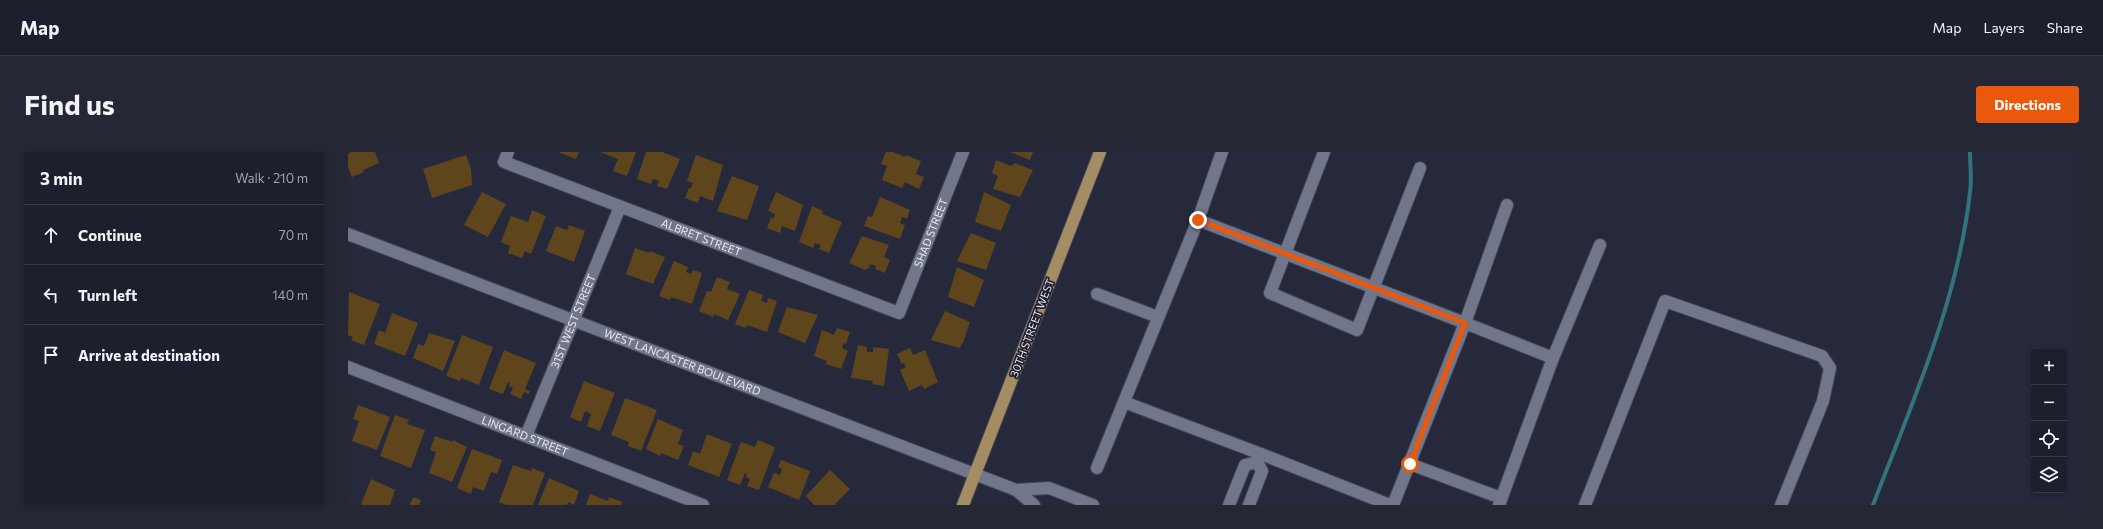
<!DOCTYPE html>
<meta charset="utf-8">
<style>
:root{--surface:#1c1f2c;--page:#252734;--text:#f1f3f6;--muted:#a0a2a9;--line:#3a3d48;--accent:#ea580c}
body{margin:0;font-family:Commissioner,sans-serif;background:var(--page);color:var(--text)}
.controls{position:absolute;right:12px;bottom:12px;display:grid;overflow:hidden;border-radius:4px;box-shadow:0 2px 6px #0003}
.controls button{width:36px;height:36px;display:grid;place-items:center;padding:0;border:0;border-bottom:1px solid var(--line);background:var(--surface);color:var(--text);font:20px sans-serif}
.stop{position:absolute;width:12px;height:12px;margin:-9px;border:3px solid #ea580c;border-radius:50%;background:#fff}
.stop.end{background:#ea580c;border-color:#fff;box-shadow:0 1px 4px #0008}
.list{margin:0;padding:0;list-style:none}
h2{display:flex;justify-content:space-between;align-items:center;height:52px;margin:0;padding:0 16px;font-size:17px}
h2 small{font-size:13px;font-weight:400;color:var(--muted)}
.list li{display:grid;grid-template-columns:26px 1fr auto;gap:12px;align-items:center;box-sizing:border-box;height:60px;padding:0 16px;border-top:1px solid var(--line)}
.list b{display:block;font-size:15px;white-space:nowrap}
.list em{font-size:13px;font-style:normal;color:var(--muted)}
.icon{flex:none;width:22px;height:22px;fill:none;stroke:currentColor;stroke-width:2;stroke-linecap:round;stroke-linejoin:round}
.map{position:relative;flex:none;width:1731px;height:353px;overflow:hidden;border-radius:4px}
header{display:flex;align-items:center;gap:24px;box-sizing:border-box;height:56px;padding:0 20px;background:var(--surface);border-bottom:1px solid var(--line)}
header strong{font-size:19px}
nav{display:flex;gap:22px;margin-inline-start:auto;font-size:14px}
.intro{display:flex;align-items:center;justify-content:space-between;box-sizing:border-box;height:96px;padding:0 24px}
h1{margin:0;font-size:28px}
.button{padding:10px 18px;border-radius:4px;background:var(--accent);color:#fff;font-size:14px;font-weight:700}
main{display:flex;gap:24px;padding:0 24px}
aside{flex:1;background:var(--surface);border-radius:4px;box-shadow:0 2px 6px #0003}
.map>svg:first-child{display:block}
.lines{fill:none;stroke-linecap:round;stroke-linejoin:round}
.stream{stroke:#32737d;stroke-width:4}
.building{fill:#5f451b}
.minor-casing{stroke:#434555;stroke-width:14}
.major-casing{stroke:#434555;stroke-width:14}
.minor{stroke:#72768b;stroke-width:12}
.major{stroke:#a58d63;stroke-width:12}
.route{stroke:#ea580c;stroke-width:5}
.labels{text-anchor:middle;stroke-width:3.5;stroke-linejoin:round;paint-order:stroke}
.street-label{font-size:11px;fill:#e7e9f5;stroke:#1d1f31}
</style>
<header>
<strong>Map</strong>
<nav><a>Map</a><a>Layers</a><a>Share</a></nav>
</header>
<div class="intro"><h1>Find us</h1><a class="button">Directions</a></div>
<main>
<aside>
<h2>3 min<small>Walk · 210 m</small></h2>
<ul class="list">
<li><svg class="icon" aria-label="ahead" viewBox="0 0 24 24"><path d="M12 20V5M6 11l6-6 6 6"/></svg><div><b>Continue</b></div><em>70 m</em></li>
<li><svg class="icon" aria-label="left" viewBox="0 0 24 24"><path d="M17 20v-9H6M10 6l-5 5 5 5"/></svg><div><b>Turn left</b></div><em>140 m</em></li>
<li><svg class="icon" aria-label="arrive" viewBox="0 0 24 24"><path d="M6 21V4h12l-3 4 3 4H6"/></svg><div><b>Arrive at destination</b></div></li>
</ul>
</aside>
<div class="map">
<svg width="1731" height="353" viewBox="0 0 1731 353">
<rect width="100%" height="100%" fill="#26293b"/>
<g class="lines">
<path class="stream" d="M1525,353C1564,251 1610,149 1622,40C1624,27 1622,13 1622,0"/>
</g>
<path class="building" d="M0,0H27L31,11L15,18L16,20L4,25L0,15Z
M210,0H231L228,7Z
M252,0H288L279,24L265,19L270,7Z
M298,0H314L332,7L319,37L309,34L311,29L305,27L303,32L289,27Z
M538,0H545L557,5L558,3L573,9L568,22L576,25L571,37L557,30L554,36L534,28L539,14L533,12Z
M662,0H685L682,8Z
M118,3L123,17L124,33L84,46L75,17Z
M348,3L375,13L365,49L352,44L350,51L337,46L341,36H343L345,31L339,29Z
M648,8L663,14L667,11L685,18L672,45L645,37L650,24L644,21Z
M384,24L411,34L399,68L369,59Z
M134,40L158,52L140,85L116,73Z
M428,40L455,53L447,79L434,74L432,81L419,76L423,65L425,67L427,62L420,59Z
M636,40L663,53L653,79L627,70Z
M532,45L562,58L559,67L554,65L552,71L557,73L552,87L516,74L520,64L524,65Z
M464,54L475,59L474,62L494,70L481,101L471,97L473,93L467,91L465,96L451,90Z
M184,58L198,64L183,102L177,99L174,106L160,101L162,94L153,90L163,64L180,70Z
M221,73L237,79L226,110L198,99L208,74L219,78Z
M623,81L648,91L638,118L609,109Z
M514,84L541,93L536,105L542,108L537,121L527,117L528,114L521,112L522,115L517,118L501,111Z
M287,96L301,101L302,99L317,105L305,132L278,122Z
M326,109L340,115L338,120L343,122L345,118L354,121L344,152L323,145L322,148L311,144Z
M609,115L636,128L626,155L600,145Z
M369,125L382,130L379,137L392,142L380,168L366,162L365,165L351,159L359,139L363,140Z
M401,138L415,143L413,149L419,151L420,146L429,149L419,180L399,173L398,176L387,172Z
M1,140L32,152L16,193L3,188L5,185L0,183Z
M439,155L470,163L457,191L430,180Z
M597,159L622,170L615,191H614L612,196L583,188Z
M44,161L70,171L57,204L26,192L31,178L37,181Z
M489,176L502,180L498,192L496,191L494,196L500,199L493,217L478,212L479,209L466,204L474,178L486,183Z
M81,181L107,189L95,219L65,206L70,192L76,194Z
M114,183L145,195L131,233L113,226L112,229L98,224Z
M510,193L519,195V200H525V195L541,197L536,234L524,232L525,229L503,226Z
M562,196L565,203L577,198L590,230L576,237L574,233L561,239L552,218L558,215L556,211L554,212L549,202Z
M156,198L188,211L177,237L182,239L181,242L176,240L173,247L162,242L165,236L161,234L162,231L160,230L155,242L141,237Z
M236,229L267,241L252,279L239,274L243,262L237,259L233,270L222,265Z
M277,246L309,258L293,299L280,294L281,290L263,283Z
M10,253L42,265L29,298L4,289L11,269L5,267Z
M47,263L61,268L59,272L77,278L63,316L32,304Z
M310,267L335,278L330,292L336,294L330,308L313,301L312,304L298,297Z
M359,282L384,292L371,325L340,313L345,299L352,302Z
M87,284L105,290V288L119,295L104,330L81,321L88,300L82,298Z
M410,288L427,295L411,338L399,334L402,327L398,325L399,322L397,321L392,333L379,328L393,290L407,295Z
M124,297L154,308L149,322L143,320L136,339L125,335L123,342L109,336Z
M433,308L462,319L451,348L420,335L426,321L432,323L434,317L430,315Z
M165,313L183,319L184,316L197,321L185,353H158L151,350Z
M482,318L502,337L487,352L488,353H466L458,344Z
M201,326L231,339L226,353L220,350L219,353H190Z
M23,327L47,338L42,353H13Z
M242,342L260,349L261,345L274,350L273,353H238Z
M66,345L73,348L71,353H61Z"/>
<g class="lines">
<g class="minor-casing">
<g id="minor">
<path id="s1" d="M160,0L156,10L551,161L615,0"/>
<path d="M976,0L922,141L1009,178L1072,16"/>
<path d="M1159,53L1117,171L1205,206"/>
<path d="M850,68L874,0"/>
<path id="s2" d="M0,82L668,338L686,353"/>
<path d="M749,142L810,165"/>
<path id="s3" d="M0,215L355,353"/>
<path d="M776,250L913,302"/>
<path id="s4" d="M178,284L272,55"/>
<path d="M909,310L913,302L1042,353"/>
<path d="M1062,312L1153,346"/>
<path d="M749,316L850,68L1117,171L1045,353"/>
<path d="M668,338L701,336L745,353"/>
<path d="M881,353L897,313L909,310L914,319L901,353"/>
<path d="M1151,353L1205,206L1252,93"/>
<path d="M1237,353L1317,149L1474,204L1482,216L1475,249L1433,353"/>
</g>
</g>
<g class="major-casing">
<path id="major" d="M615,353L752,0"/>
</g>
<use href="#minor" class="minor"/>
<use href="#major" class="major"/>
</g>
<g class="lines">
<path class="route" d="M850,68L1117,171L1062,312"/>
</g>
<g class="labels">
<g class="street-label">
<text dy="4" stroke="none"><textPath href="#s1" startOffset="520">SHAD STREET</textPath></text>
<text dy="4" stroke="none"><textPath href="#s1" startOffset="222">ALBRET STREET</textPath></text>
<text dy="4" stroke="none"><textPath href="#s4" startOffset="124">31ST WEST STREET</textPath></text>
<text transform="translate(684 176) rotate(-69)" y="4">30TH STREET WEST</text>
<text dy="4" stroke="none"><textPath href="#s2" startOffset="358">WEST LANCASTER BOULEVARD</textPath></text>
<text dy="4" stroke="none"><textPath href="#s3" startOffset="190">LINGARD STREET</textPath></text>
</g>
</g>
</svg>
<div class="controls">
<button>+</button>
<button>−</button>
<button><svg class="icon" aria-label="locate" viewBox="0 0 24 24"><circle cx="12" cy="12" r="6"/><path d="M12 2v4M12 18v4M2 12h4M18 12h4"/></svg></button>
<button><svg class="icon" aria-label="layers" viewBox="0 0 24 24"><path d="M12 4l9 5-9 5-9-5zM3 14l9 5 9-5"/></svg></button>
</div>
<div class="stop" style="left:1062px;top:312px"></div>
<div class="stop end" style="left:850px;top:68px"></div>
</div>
</main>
